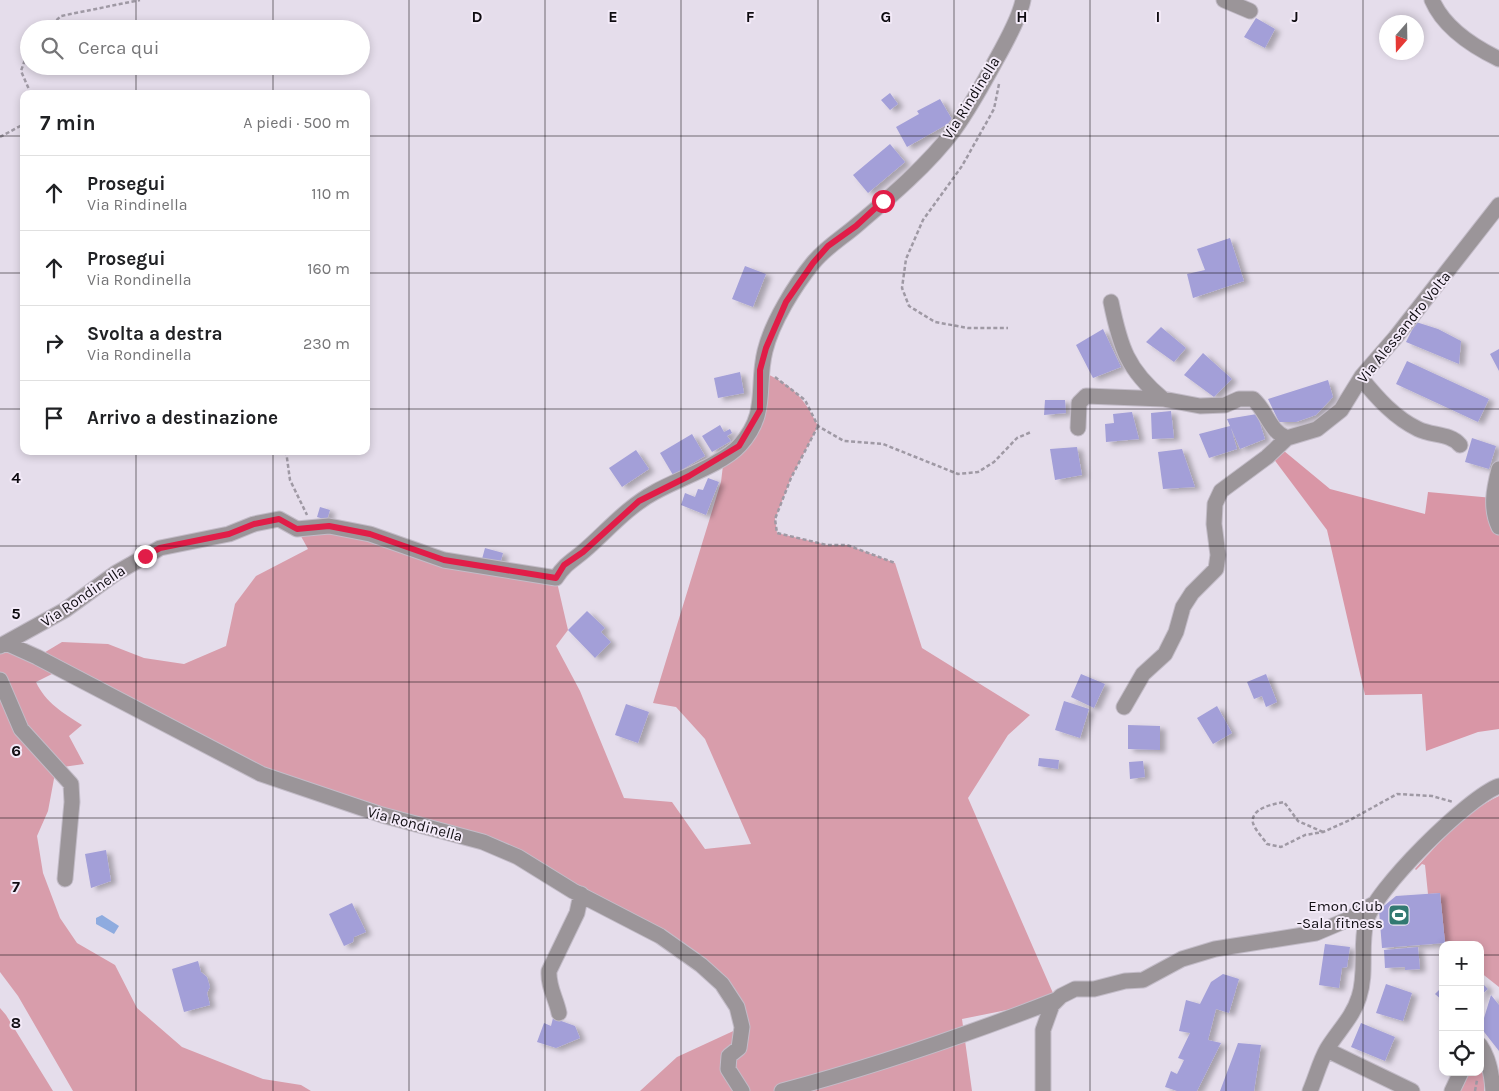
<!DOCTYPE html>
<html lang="it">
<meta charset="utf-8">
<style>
:root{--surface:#fff;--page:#f6f6f6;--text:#202124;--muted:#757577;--line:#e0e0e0}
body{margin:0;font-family:Karla,sans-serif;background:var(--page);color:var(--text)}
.controls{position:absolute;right:15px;bottom:15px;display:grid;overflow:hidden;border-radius:10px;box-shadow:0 2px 8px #0003}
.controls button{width:45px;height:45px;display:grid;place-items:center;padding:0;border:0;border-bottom:1px solid var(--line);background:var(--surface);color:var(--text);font:25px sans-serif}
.compass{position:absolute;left:1379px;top:15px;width:45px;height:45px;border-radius:50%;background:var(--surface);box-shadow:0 2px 8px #0003;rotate:200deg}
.stop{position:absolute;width:15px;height:15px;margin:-11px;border:4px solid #e11d48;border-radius:50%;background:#fff}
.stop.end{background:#e11d48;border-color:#fff;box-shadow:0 1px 5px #0008}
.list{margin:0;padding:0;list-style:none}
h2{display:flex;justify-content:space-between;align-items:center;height:65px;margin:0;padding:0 20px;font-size:21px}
h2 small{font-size:16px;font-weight:400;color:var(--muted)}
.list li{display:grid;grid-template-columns:32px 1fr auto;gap:15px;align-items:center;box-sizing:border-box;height:75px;padding:0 20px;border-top:1px solid var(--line)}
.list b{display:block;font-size:19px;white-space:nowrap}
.list p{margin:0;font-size:16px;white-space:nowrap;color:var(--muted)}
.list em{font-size:16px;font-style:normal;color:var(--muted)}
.icon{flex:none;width:28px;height:28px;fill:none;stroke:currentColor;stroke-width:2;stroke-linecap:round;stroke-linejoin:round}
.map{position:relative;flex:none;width:1499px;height:1091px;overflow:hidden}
.search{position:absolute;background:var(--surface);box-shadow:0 2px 8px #0003;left:20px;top:20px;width:350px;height:55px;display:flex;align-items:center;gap:12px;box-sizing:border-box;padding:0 18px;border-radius:28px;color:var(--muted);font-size:19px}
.panel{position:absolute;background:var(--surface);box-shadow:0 2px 8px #0003;left:20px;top:90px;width:350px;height:365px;border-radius:10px}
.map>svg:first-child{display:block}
.green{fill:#d89dab}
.forest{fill:#d996a6}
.water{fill:#8eabdf}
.building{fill:#a39fd8;filter:url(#shadow)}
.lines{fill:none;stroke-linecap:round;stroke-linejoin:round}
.minor-casing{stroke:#c3bcc8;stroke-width:17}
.path{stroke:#9f99a4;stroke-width:2.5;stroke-dasharray:4 2.5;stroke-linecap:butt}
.minor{stroke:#9b9599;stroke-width:15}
.route{stroke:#e11d48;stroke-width:6}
.grid{fill:none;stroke:#0f0c11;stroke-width:1;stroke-opacity:0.55}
.labels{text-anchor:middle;stroke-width:4;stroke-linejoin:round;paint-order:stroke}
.street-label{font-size:15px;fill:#0f0c11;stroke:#f3eaf8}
.poi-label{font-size:15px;fill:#0f0c11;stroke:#f3eaf8;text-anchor:end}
.grid-label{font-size:16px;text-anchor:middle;font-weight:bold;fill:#0f0c11;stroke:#f3eaf8;stroke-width:4;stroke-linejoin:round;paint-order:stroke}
</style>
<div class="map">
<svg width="1499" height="1091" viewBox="0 0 1499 1091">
<defs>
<filter id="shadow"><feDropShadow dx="5.5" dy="3" stdDeviation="2.5" flood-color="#0004"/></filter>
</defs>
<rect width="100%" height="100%" fill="#e5ddeb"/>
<path class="green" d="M760,370C793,387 801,393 818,426L791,478L775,519L777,533L827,545H847L895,563L922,648L1030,715L1008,735L968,798L1056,1000L962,1019L972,1091H640L677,1057L742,1027L701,965L518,857L261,774L60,670L36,682C45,702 63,713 82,725L69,736L84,764L56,768L48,811L37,836L43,873L60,918L77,943L115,965L137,1008L182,1047L263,1079L301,1085L311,1091H73L18,996L0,972V646L37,657L62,642L108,644L144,658L184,664L226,646L235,604L256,576L308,549L297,529L329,526L400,545L556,578L568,630L556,646L580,691L624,798L672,802L705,849L751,844L705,739L676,707L653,703L721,482L724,457L751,430Z
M1499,796V987L1480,972V945H1447L1445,943L1440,893L1428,894L1425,865L1422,864L1416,870L1415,869C1439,843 1466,811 1499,796Z
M0,1008L6,1015L53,1091H0Z
M1480,1066L1484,1076V1091H1460L1470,1072H1480Z"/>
<path class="forest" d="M1278,446L1330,489L1425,514L1428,492L1493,498L1499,527V729L1478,732L1426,751L1422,694L1365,695L1327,530L1270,454Z"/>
<path class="water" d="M102,915L119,926L114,934L96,924V918Z"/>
<path class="building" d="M1256,18L1275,29L1265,48L1244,37Z
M890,93L898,104L890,110L881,100Z
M940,99L953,121L907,147L896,127L919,114L917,111Z
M890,144L905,162L868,193L853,175Z
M1230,238L1244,281L1193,298L1187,274L1205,270L1197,249Z
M745,266L766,274L753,307L732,299Z
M1416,322L1438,329L1461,341L1459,364L1406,342Z
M1161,327L1186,348L1174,362L1146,342Z
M1103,329L1121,367L1093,378L1076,345Z
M1499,349V371L1490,354Z
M1203,353L1232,379L1214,397L1184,375Z
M1407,361L1489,399L1478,422L1396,384Z
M740,372L744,393L718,398L714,378Z
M1328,380L1333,397L1316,415L1296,422H1279L1268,399Z
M1045,400H1065L1066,413L1044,415Z
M1171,411L1174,438L1152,439L1151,413Z
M1132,412L1139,439L1106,442L1105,424L1114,423L1113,414Z
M1257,414L1265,439L1240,449L1231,428L1237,449L1209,458L1199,434L1230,426L1227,419Z
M720,425L724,432L730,429L732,433L727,436L731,441L712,452L702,436Z
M692,434L705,456L673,475L660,453Z
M1472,438L1496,446L1489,469L1465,462Z
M1077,447L1082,475L1055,480L1050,449Z
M1182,449L1195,487L1163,489L1158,452Z
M636,450L649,469L622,487L609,468Z
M708,478L719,482L706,515L681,505L685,493L695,497L698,489L703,490Z
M320,507L330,510L327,520L317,517Z
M485,548L503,553L500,564L482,559Z
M587,611L605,628L601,632L611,642L595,658L568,630Z
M1081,674L1105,684L1094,708L1071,697Z
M1266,674L1277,702L1266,707L1262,696L1254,699L1247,682Z
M1064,701L1089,709L1080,738L1055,730Z
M626,704L649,712L638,743L615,735Z
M1217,706L1232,733L1213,744L1197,718Z
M1128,725L1160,726V750L1128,749Z
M1039,758L1059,760L1058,769L1038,766Z
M1143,761L1145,777L1130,779L1129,762Z
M106,850L111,881L91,888L85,854Z
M1440,893L1445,943L1382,948L1379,910L1396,896Z
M352,903L366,932L354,937L353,942L344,946L329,914Z
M1325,944L1350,947L1347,967L1342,968L1339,988L1319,985Z
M1418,947L1420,969L1405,970V967L1385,968L1384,950Z
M198,961L201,972L207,977L210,987L207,993L210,1005L184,1012L172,969Z
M1223,974L1239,979L1229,1013L1216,1009L1208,1040L1221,1043L1197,1091H1177L1165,1087L1171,1071L1177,1074L1184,1060L1178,1058L1190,1033L1179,1031L1186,1000L1200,1004L1211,982Z
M1480,981L1488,989L1481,995L1483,998L1480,1000Z
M1386,984L1412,993L1403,1021L1376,1013Z
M1443,986V1001L1435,994Z
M1491,995L1499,1005V1051L1481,1028Z
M553,1018L575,1026L580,1038L556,1048L537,1042L544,1023L551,1026Z
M1361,1023L1395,1037L1385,1061L1351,1047Z
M1238,1043L1261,1045L1254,1091H1220Z"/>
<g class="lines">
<g class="minor-casing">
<path id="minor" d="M1224,0L1250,11
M1432,0C1444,28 1472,46 1499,59
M1111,302C1120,346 1127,370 1163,399
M1361,378C1377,398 1395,418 1418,429C1432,436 1450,433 1460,445
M1078,428L1079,403L1086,396L1163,399L1200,406L1225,405L1239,399H1253C1267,411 1269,431 1287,438L1317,429L1341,410L1362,376L1395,338L1499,205
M1499,469C1494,489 1490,508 1499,527
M6,643L37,657L261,774L382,815L483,842L518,857L573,891L660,936L701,965L722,984L737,1007L742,1027L739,1048L729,1056L728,1069L742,1091
M0,646L65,610L116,573L160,548L229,534L254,524L279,519L297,529L329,526L370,534L444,560L556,578C565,564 572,561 584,551C607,531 627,507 655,492C678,479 723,464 740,445C769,413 756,387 765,351C772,322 795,285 813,263C826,247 842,238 857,225C889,198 929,164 954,130C970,108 983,84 996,60C1005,44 1020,17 1023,0
M0,680L21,729L71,784L72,802L65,879
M1124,707L1143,674L1165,654L1176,632L1183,607L1192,593L1216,569L1218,555L1214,524L1215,504L1221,491L1267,457L1287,438
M559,1013C556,998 548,987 549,971L577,913L581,894
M1480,1045C1489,1058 1492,1075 1493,1091
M1327,1050L1412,1091
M782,1091C876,1066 966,1035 1056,1000
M1043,1091V1030L1052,1005L1061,996L1075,989H1094L1125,981L1143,980L1182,959L1215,949L1316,933L1349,919L1372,905
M1310,1091C1316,1077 1320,1061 1327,1049C1338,1031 1353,1017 1359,997C1367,973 1360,947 1366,922C1373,891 1468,797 1499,786
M1452,1091L1461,1072"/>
</g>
<path class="path" d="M47,29L61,16L140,0
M29,48L21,71L31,94
M999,84L994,109L962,166L923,220L906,259L902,288L909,306L935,322L968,328H1008
M0,137L24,124
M775,377L805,400L818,426L844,441L883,444L958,474L978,472L994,462L1017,438L1031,432
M818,426L791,478L775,519L777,533L827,545H847L895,563
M286,451L290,480L307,515
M1323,832L1298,821L1284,802C1274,804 1250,808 1253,823C1255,830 1263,838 1267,844L1281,847L1305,835L1323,832L1350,820L1397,794L1432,796L1453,802
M1475,1091L1477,1080"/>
<use href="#minor" class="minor"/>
</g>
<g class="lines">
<path class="route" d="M145,556L160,548L229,534L254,524L279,519L297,529L329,526L370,534L444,560L556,578L564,565L583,552L639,501L689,476L739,446L760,410V370L766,348L786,302L813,263L828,246L856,226L883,201"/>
</g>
<path class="grid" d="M136,0V29M273,0V29M409,0V1091M545,0V1091M681,0V1091M818,0V1091M954,0V1091M1090,0V1091M1226,0V1091M1363,0V1091M136,66V94M273,66V94M0,136H24M366,136H1499M0,273H24M366,273H1499M0,409H24M366,409H1499M136,451V1091M273,451V1091M0,546H1499M0,682H1499M0,818H1499M0,955H1443M1480,955H1499"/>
<defs>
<g id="stadium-square" transform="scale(1.125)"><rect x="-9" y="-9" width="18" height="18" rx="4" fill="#327972" stroke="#f3eaf8"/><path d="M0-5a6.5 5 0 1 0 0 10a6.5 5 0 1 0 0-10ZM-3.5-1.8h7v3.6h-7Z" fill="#fff"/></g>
</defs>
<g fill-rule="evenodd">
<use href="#stadium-square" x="1399" y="915"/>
</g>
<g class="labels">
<g class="street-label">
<text transform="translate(971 98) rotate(-58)" y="5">Via Rindinella</text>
<text transform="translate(1404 327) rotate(-51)" y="5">Via Alessandro Volta</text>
<text transform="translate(83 596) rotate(-34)" y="5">Via Rondinella</text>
<text transform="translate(415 824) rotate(15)" y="5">Via Rondinella</text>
</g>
<g class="poi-label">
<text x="1383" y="911">Emon Club<tspan x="1383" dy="17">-Sala fitness</tspan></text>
</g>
</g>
<g class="grid-label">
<text x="477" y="22">D</text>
<text x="613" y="22">E</text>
<text x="750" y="22">F</text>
<text x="886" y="22">G</text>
<text x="1022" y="22">H</text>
<text x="1158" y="22">I</text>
<text x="1295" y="22">J</text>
<text x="16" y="483">4</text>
<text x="16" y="619">5</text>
<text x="16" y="756">6</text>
<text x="16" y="892">7</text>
<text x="16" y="1028">8</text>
</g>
</svg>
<div class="controls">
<button>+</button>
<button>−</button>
<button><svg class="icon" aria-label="locate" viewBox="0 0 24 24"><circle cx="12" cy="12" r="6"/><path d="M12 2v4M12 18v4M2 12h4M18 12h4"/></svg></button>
</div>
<svg class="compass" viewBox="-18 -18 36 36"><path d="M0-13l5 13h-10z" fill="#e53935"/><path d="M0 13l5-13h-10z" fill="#757577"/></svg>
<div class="stop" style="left:883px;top:201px"></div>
<div class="stop end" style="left:145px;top:556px"></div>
<div class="search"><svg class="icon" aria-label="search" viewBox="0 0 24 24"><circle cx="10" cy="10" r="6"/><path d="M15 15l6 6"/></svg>Cerca qui</div>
<section class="panel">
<h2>7 min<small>A piedi · 500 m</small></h2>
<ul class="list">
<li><svg class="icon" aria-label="ahead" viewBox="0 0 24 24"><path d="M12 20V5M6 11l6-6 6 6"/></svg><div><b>Prosegui</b><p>Via Rindinella</p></div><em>110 m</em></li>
<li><svg class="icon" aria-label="ahead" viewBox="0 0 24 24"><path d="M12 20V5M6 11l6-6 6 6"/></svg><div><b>Prosegui</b><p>Via Rondinella</p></div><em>160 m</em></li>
<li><svg class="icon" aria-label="right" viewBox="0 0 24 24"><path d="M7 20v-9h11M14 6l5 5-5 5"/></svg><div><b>Svolta a destra</b><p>Via Rondinella</p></div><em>230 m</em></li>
<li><svg class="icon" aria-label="arrive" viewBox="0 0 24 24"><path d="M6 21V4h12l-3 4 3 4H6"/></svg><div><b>Arrivo a destinazione</b></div></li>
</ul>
</section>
</div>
